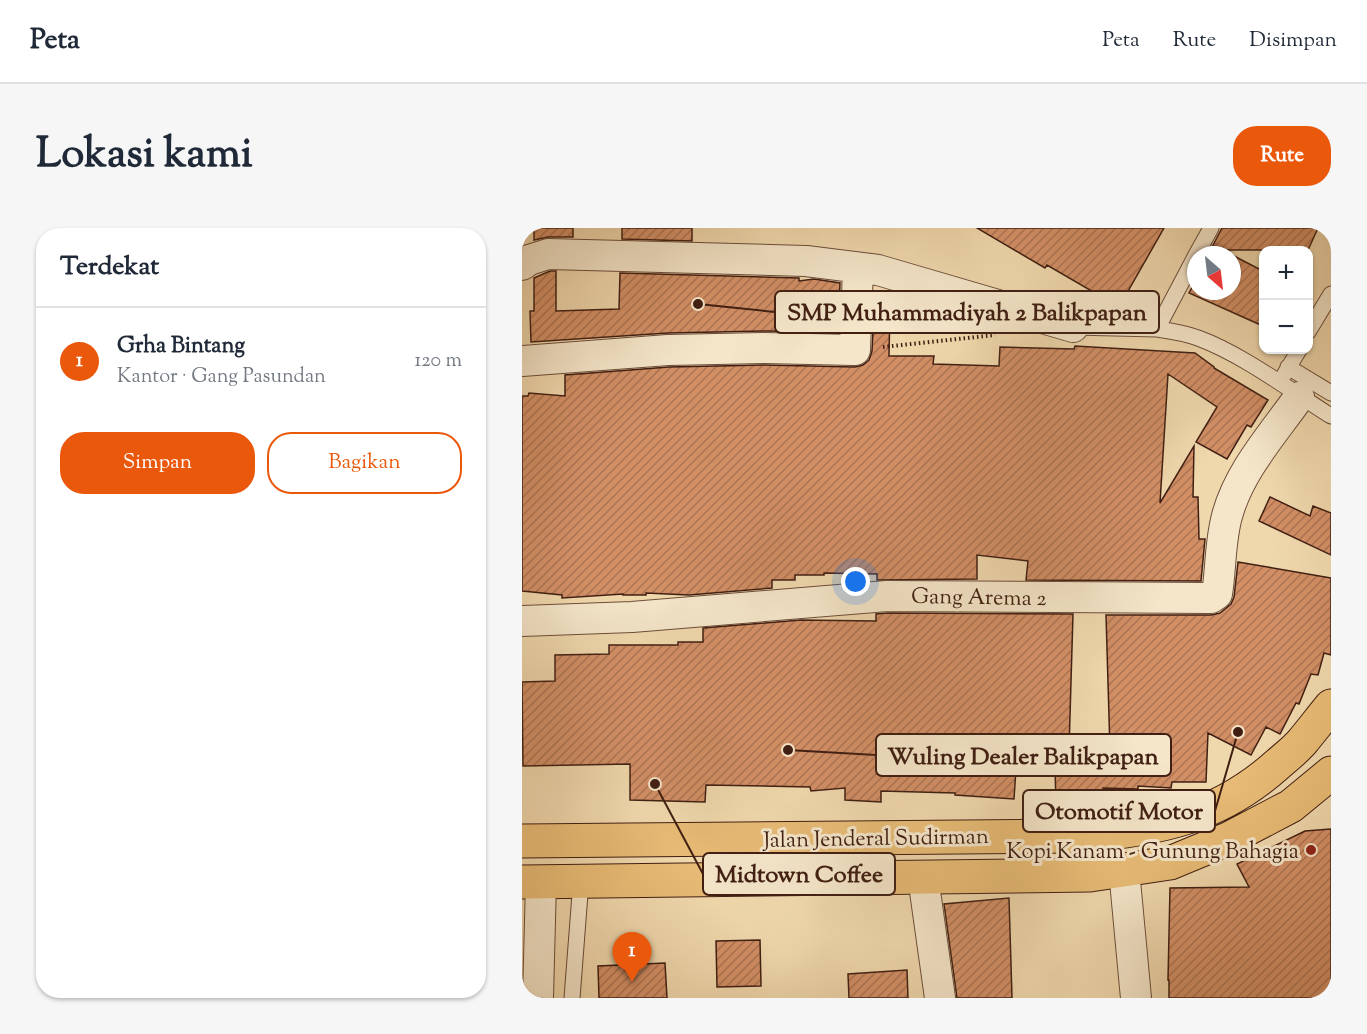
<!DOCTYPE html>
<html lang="id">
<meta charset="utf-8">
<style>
:root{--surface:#fff;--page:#f6f6f7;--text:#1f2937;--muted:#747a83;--line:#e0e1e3;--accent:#ea580c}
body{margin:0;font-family:"Sorts Mill Goudy",serif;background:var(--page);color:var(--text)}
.controls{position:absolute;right:18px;top:18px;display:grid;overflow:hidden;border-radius:12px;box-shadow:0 2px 4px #0004}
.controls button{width:54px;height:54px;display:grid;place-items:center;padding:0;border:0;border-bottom:2px solid var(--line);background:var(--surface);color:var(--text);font:30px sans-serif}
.compass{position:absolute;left:665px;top:18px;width:54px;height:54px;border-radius:50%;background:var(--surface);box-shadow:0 2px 4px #0004;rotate:152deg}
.you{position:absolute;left:334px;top:354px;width:21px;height:21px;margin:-15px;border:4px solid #fff;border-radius:50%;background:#1a73e8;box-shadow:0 0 0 9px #1a73e833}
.badge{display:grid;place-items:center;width:39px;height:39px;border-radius:50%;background:var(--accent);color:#fff;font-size:20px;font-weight:700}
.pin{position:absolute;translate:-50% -50px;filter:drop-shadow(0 2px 3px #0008)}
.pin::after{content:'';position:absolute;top:32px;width:21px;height:18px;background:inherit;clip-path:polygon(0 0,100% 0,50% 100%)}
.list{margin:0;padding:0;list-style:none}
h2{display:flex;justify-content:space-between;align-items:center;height:78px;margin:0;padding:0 24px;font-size:26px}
h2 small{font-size:20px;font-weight:400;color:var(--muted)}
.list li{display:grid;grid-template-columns:39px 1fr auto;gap:18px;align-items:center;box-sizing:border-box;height:108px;padding:0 24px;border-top:2px solid var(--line)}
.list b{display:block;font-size:22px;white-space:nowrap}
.list p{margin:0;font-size:20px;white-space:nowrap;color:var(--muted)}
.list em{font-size:20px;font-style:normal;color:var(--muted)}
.actions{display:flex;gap:12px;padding:18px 24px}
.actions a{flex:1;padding:14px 0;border:2px solid var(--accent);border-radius:24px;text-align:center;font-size:21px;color:var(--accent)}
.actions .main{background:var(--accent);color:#fff}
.map{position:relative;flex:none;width:809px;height:770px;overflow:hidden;border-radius:24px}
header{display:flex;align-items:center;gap:36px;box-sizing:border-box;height:84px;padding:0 30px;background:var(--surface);border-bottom:2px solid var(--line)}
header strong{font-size:28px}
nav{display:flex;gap:33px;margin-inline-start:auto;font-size:21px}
.intro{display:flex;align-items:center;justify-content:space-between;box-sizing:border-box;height:144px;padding:0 36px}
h1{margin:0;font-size:42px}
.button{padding:15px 27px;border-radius:24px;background:var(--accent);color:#fff;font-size:21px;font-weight:700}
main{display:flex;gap:36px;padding:0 36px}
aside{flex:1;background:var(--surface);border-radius:24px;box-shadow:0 2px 4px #0004}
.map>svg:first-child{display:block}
.building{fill:url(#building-hatch);stroke:#401f13;stroke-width:1.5}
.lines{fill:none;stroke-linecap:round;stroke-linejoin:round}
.service-casing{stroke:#6c4d3a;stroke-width:17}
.minor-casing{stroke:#6c4d3a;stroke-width:32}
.trunk-casing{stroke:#401f13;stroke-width:35}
.path{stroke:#401f13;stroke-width:4;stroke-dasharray:1.5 3;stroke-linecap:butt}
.service{stroke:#f5e6ca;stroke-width:15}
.minor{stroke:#f5e6ca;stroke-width:30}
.trunk{stroke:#e8bc76;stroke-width:33}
.poi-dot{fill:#8f2418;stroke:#f5e6ca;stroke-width:2}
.labels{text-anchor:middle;stroke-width:6;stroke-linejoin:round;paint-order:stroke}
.street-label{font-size:22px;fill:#401f13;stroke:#f5e6ca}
.poi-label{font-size:22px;fill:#401f13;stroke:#f5e6ca;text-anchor:end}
.leader{fill:none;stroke:#401f13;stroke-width:2}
.callout-dot{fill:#401f13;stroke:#f5e6ca;stroke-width:2}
.callout{fill:#f5e6ca;stroke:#401f13;stroke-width:2}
.callout-label{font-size:24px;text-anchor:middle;font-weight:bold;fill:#401f13}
</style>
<header>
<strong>Peta</strong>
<nav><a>Peta</a><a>Rute</a><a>Disimpan</a></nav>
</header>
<div class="intro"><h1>Lokasi kami</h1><a class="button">Rute</a></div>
<main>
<aside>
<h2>Terdekat<small></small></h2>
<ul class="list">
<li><span class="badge">1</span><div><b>Grha Bintang</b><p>Kantor · Gang Pasundan</p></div><em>120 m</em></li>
</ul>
<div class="actions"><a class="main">Simpan</a><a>Bagikan</a></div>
</aside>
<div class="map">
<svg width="809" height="770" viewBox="0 0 809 770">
<defs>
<pattern id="building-hatch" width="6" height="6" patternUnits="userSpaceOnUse" patternTransform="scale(1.5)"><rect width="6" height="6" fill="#d28f66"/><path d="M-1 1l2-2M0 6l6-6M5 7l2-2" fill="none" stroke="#ac7453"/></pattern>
</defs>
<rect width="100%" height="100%" fill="#f0d8ad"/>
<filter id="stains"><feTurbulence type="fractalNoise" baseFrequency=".00333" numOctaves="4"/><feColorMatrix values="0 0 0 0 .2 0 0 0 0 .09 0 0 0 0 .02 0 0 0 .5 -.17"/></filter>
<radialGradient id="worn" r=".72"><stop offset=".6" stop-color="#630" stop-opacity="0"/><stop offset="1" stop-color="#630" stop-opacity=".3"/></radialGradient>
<path class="building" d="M12,0H51V9H26L12,12Z
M100,0H170V13L100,11Z
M455,0H642L597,79L525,37L523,40Z
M700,0H796L786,22H700L709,27H686Z
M710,27L741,43V98L667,65L674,52V63H710Z
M28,43H34V83L97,81L98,45L277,50V53L292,51L318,55L316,104L242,103L146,105L9,114L8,83H12V50Z
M352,80H368L367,128H412L411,136L477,138L478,119L552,121L553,118L673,125L692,139V140L746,172L729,199L725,197L705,231L674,214L695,179L646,146L638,275L672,218L671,269H676L677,311H683L679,353L504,352L506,333L455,327V351L355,352V346L302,345V347H273V352H250V360L167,367L124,365V367H101V366L40,370V367L0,363V168H6L7,165L43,168V147L147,139L242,137L333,139L341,137L347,132L350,123Z
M748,269L788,288L791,278L809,285V327L737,293Z
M716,334L809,350V427L802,425L796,447L789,446L777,476L774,475L758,506L744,499L729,527L686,505L684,554H650L649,560L616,558V561L581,560V575L534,576L533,540L494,541L492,571L433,567V565L359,563V574L323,572V560L289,563L288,559L184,557L183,574L108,572V536L1,538L0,454L33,453V427L87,426V417H156V414H181V400L279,392L354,393V386L366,385L551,386L547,522H588L584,387H689L698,385L709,376L712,369Z
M809,601V770H647V752H646L648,660L727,659L715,636L783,603Z
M487,670L490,770H435L422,676Z
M238,712L239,758L195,759L194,713Z
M143,735L145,770H77L76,738Z
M385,742L386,770H327L326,746Z"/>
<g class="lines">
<g class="service-casing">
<path id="service" d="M674,27L635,101C649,103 663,105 676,110C720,126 769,163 809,188
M674,27L689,0
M551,99L635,101
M786,104L809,66
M766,139L809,165
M762,147L777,122
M50,770L59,653"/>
</g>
<g class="minor-casing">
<path id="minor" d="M0,37L7,32L26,26L284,33L356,42L551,99
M0,133L146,122L242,120L333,122L336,40
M0,393L110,389L365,368L689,370L695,366C699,341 698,313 705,288C717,243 751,206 777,169
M602,642L614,770
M401,649L418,770
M16,770L19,654"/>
</g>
<g class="trunk-casing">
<path id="trunk" d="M0,613L561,608C638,601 697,589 756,536C764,529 773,522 780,514C790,502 799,490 809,478
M0,654L568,647L648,635L706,611L769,578L809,545"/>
</g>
<path class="path" d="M361,119L473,107"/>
<use href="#service" class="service"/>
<use href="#minor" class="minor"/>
<use href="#trunk" class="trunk"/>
</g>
<circle class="poi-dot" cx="789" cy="622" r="6"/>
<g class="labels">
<g class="street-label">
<text transform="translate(457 368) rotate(1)" y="8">Gang Arema 2</text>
<text transform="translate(354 609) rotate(-1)" y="8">Jalan Jenderal Sudirman</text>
</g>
<g class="poi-label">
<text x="777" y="630">Kopi Kanam - Gunung Bahagia</text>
</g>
</g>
<path class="leader" d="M176 76L253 84M266 522L354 527M716 504L693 583M133 556L181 646"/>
<g class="callout-dot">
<circle cx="176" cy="76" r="6"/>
<circle cx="266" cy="522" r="6"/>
<circle cx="716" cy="504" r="6"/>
<circle cx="133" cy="556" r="6"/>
</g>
<g class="callout">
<rect x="253" y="63" width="384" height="42" rx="6"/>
<rect x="354" y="506" width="295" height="42" rx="6"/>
<rect x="501" y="562" width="192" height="42" rx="6"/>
<rect x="181" y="625" width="192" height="42" rx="6"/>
</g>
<g class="callout-label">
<text x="445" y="92">SMP Muhammadiyah 2 Balikpapan</text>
<text x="501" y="536">Wuling Dealer Balikpapan</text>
<text x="597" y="591">Otomotif Motor</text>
<text x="277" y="654">Midtown Coffee</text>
</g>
<rect width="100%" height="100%" filter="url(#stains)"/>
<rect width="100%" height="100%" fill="url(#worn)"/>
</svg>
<div class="controls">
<button>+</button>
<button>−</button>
</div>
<svg class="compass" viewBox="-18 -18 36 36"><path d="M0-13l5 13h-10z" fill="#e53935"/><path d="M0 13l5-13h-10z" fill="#747a83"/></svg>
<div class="you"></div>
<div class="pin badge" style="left:110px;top:754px">1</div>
</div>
</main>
